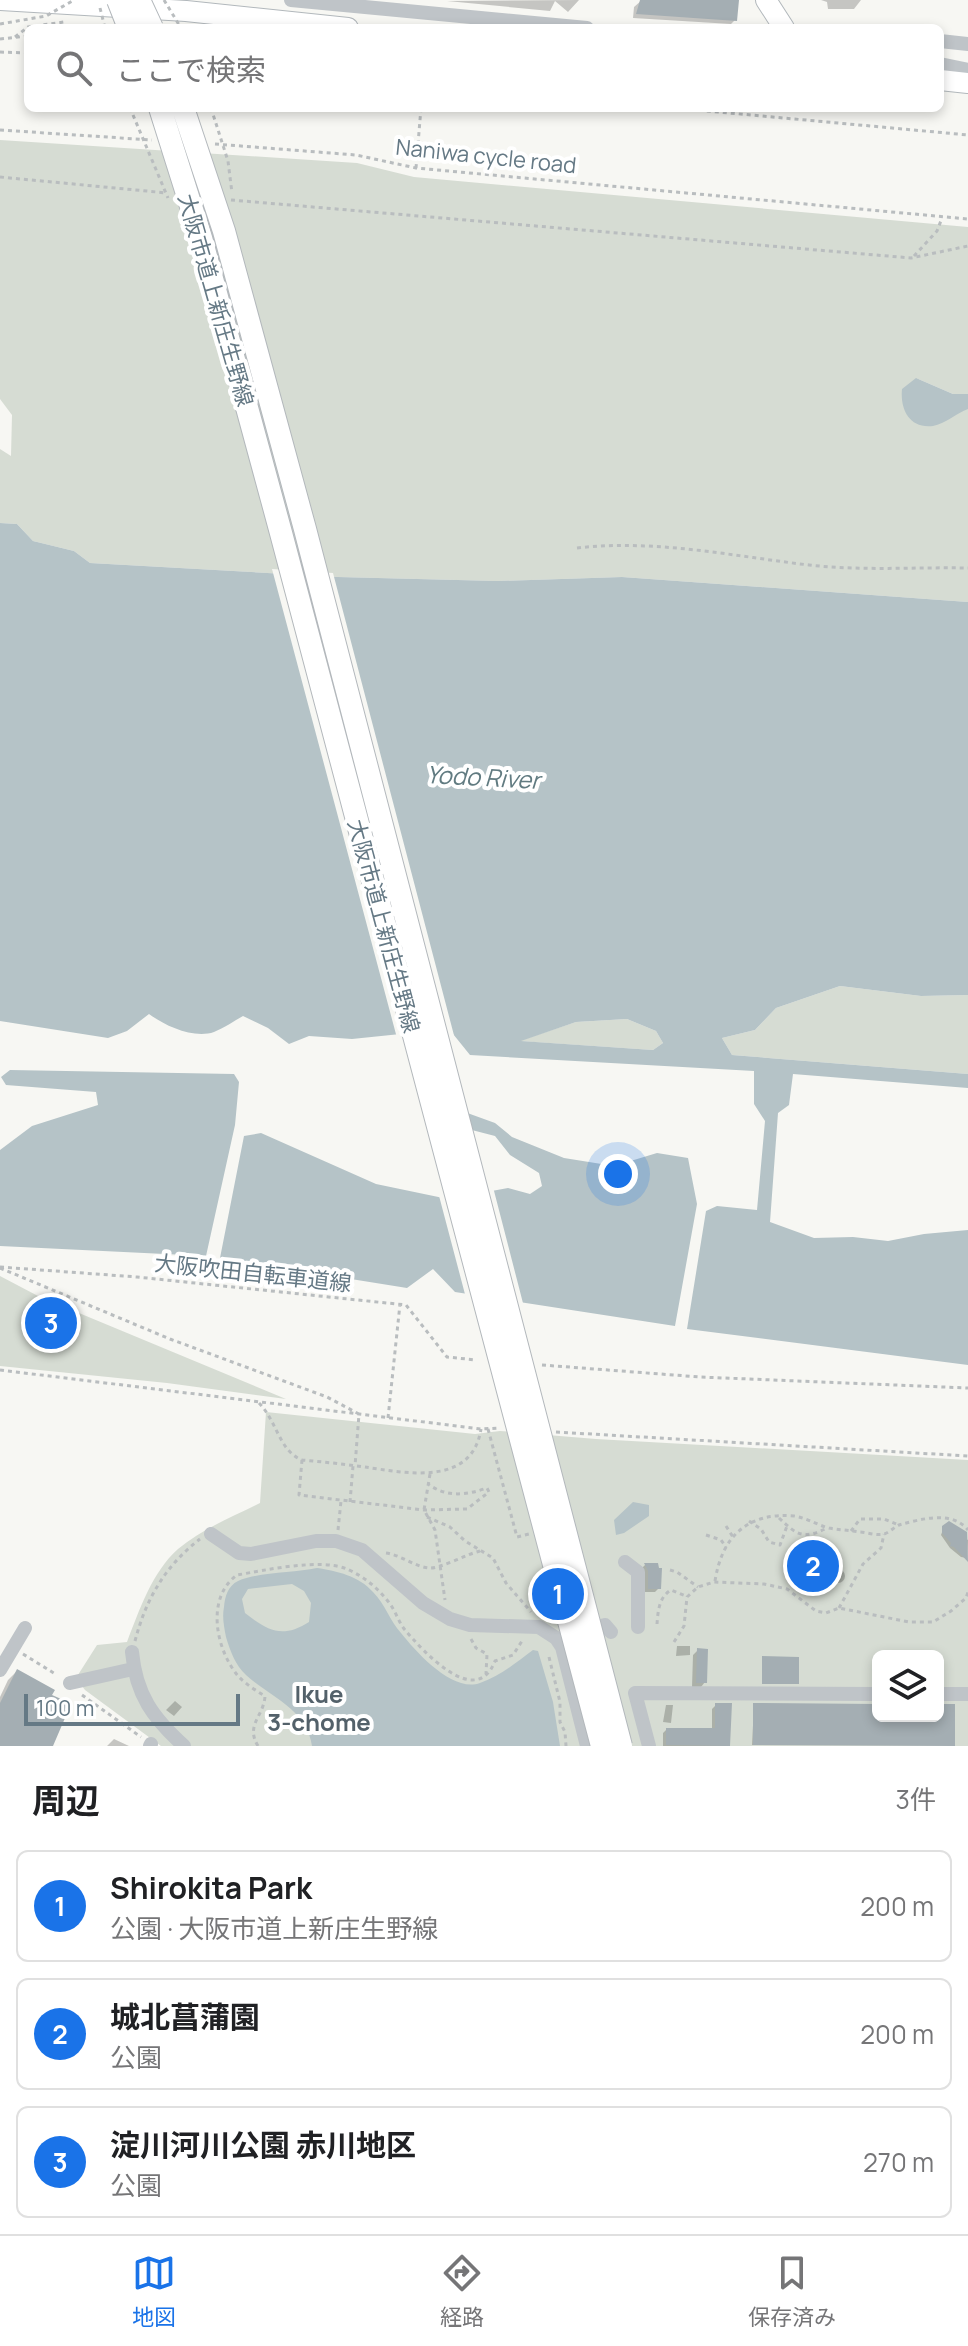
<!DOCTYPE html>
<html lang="ja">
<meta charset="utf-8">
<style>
:root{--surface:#fff;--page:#f2f2f2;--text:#202124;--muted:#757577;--line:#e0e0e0;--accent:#1a73e8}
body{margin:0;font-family:Manrope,"Noto Sans JP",sans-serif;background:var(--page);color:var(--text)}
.controls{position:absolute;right:24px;bottom:24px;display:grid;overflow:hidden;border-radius:12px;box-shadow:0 4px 12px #0003}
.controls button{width:72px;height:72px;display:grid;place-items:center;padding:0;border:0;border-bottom:2px solid var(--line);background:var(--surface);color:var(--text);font:40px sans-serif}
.scale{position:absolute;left:24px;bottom:20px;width:216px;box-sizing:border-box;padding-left:8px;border:4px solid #657985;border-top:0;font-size:22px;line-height:28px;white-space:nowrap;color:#657985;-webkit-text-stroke:6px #fff;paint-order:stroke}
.you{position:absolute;left:618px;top:1174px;width:28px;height:28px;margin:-20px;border:6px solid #fff;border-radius:50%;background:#1a73e8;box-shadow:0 0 0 12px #1a73e833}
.badge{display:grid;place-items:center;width:52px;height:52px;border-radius:50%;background:var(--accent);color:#fff;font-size:26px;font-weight:700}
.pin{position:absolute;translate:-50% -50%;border:4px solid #fff;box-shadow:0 2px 8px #0006}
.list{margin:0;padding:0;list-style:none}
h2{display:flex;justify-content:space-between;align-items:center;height:104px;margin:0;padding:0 32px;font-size:34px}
h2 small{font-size:26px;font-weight:400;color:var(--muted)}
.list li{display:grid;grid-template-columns:52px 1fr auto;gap:24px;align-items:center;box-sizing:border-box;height:112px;margin:0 16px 16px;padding:0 16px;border:2px solid var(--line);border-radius:12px}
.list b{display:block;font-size:30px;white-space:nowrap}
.list p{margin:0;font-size:26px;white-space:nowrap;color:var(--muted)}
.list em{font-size:26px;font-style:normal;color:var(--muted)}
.icon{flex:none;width:44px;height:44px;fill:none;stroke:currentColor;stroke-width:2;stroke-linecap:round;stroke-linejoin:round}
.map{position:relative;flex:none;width:968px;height:1746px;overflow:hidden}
.search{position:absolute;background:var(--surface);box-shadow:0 4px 12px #0003;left:24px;right:24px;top:24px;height:88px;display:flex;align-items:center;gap:20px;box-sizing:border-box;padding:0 28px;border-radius:12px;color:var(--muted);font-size:30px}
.sheet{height:488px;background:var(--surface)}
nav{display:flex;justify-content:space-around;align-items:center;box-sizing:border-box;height:112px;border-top:2px solid var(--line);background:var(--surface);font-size:22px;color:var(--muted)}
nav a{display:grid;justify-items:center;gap:4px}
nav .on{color:var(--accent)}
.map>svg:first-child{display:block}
.green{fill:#d6dcd3;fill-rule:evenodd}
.water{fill:#b5c3c7;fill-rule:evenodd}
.pier{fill:#f7f7f3}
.shadow{fill:#0003}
.building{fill:#a4aeb3}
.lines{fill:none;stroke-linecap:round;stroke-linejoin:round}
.secondary-casing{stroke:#b2b8bc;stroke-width:22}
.path{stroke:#b9bdbf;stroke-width:3;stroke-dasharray:4 4;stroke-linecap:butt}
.street{stroke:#bfc4c8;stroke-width:14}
.secondary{stroke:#fff;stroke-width:20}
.primary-bridge-casing{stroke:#b3b8bc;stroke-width:24;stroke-linecap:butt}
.path-bridge{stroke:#b9bdbf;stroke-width:3;stroke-dasharray:4 4;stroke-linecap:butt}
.primary-bridge{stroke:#fff;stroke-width:22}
.labels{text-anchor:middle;stroke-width:8;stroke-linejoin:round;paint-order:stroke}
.street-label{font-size:22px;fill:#657985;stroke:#fff}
.water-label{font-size:24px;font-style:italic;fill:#617b81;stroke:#fff}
.neighbourhood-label{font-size:24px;font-weight:bold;fill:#53616a;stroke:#fff}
</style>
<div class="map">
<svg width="968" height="1746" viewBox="0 0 968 1746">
<rect width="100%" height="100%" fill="#f7f7f3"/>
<path class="green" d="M0,140L357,163L414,177L968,227V394H953L916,378L968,409V602L622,577L497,581L338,577L90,563L74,551L33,541L17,524L0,523V449L11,456L12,415L0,399Z
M840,986L921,996L968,995V1074L732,1055L722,1038L755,1030L776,1008Z
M627,1019L656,1031L663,1043L653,1050L519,1041L576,1022Z
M0,1276L38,1296L286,1399L167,1383L0,1366Z
M266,1412L475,1434L500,1431L596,1439L968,1460V1746H161L85,1690L76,1678L97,1645L127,1642C139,1611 152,1572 178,1549C202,1529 232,1517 260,1503ZM878,1656H938V1716H878Z"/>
<path class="water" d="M916,378L953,394H968V409C957,413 945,424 933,426C909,429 900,409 902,389Z
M0,523L17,524L33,541L74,551L90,563L338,577L497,581L622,577L968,602V995L921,996L840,986L776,1008L755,1030L722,1038L732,1055L968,1074V1088L793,1074L789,1105L778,1113L770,1222L814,1238L853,1237L888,1241L924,1234L968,1230V1365L687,1329L706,1211L717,1206L757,1210L765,1121L754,1104V1071L470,1055L449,1029L352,1039L309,1036L289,1044L268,1028L243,1016C234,1021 224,1028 214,1032C194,1039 165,1026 149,1014L127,1031L108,1038L0,1021ZM627,1019L656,1031L663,1043L653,1050L521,1041L576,1022Z
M10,1070L234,1074L239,1082L235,1125L206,1256L0,1246V1150L32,1126L98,1105L96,1092L6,1085L1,1077Z
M437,1102L495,1123L512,1137L564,1158L614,1166L657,1153L688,1158L697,1204L675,1326L455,1292L433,1269L407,1288L220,1258L244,1136L261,1133L376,1184L448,1199L508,1188L530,1194L542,1186L539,1173L510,1155L495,1136L441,1122Z
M633,1502L649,1505V1516L624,1533L616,1535L614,1520Z
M317,1568C337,1571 359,1576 373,1592C385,1604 390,1621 401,1633C417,1653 453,1693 480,1683C500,1676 517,1662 533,1650L538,1651L553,1702L560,1746H312C307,1709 270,1697 246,1675C236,1666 230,1651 226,1637C224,1627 222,1617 224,1607C225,1596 228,1586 238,1581C258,1572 294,1573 317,1568ZM292,1584L304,1591L311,1603L309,1622C282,1639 268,1631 245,1613L242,1599L248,1589Z"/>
<path class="pier" d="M272,569L333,573L456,1043L448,1033L397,1038Z
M493,1187L524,1307L466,1298L438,1192L448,1195Z"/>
<path class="shadow" d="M579,0L568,12L555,1L550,11L447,1Z
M642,0H737L735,20L731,24L633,18L634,7Z
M821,0H861L854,9H828L827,2Z
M944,1527L968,1540L967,1558L961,1557L950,1548L941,1535Z
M645,1565H656L659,1588L655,1592H645L641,1569Z
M831 1576a7 7 0 1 1 14 0a7 7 0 1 1-14 0Z
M677,1646H690V1655L676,1656Z
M698,1650L705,1682L701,1687H692L693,1655Z
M17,1671L50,1696L51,1746H0V1697L8,1680Z
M175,1701L182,1707L174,1716L166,1710Z
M666,1705H673L671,1723L663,1722Z
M716,1705L728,1746H663V1733L666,1730H712V1709Z
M754,1705L878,1706V1716H938V1706L953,1745H752Z
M114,1739L129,1746H107Z"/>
<path class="building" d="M640,0H739L737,21L636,14Z
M949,1521L967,1532L968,1562L954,1547L950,1546L951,1543L942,1533V1526Z
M644,1563H658L659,1568H662L661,1589H648V1571Z
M697,1648L708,1649L707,1683H696Z
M762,1656L799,1657V1684H762Z
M17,1669L55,1690L52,1695L68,1702L65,1710L68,1711L53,1746H0V1703Z
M715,1703H732L730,1746L666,1745V1728H715Z
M753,1703L878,1704V1716H938V1704H955V1746L753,1745Z"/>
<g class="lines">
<g class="secondary-casing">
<path id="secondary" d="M0,0L186,11L348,28
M766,0L784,28
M940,80L968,83"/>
</g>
<path class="path" d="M15,37L28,27L64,22
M0,39L28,36
M0,52L28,53
M131,108L133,115
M675,108L968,135
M0,130L152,140
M215,144L356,155L416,168L968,219
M416,168L421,108
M0,177L167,193
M231,200L911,258L968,246
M914,256L937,231L942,218
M577,548C655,539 732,556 809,565C861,571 916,567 968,568
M0,1267L137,1277L406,1305L447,1357L476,1360
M0,1268L170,1339L327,1397L359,1414L355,1466
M542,1365L700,1377L968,1388
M0,1370L481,1429L500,1428
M259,1403C277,1421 279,1451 302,1460C323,1462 344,1464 365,1467C406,1473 472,1487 481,1429
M388,1418L400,1304
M488,1429L517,1537L529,1534
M556,1432L968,1456
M302,1460L299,1495L424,1510L467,1509L489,1492L487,1488C467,1495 447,1498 428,1484
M430,1474L424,1510L435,1530L445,1600
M350,1502L353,1466
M427,1517L450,1527L465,1541L493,1558L506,1583L531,1612
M779,1518C797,1535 803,1540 827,1528
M749,1521L761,1529L769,1542L780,1545L787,1526
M726,1526L733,1537
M338,1530L341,1501
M851,1531L860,1519H884L899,1525
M706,1535L721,1540L726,1547
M386,1553C401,1555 415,1567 429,1568C440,1569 467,1554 480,1551
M670,1570L677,1572L698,1587
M715,1581C722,1536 748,1512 794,1516C807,1518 817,1525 829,1528C839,1530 849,1530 859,1532C866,1532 877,1536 884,1534C889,1533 894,1527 899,1525C921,1519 952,1510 968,1530
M839,1608L863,1564L881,1548L884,1534
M657,1624C658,1611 659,1597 671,1590L686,1596
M471,1639L476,1648L487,1654L486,1674
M135,1641C146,1599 165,1566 200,1539
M674,1642L684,1626L687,1597L698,1587L714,1582L764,1584L787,1589L816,1611L826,1613L839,1608L909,1622H933L951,1611L966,1598L968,1592
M23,1654L57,1675
M549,1657L560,1702V1722L565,1732L566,1746
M82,1695L141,1737
M258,1746C245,1725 264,1716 265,1696C256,1691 246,1684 239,1677C216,1651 205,1598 237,1575C266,1570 320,1558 347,1569C365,1577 379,1589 390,1604C396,1612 399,1623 405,1630C423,1651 476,1710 495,1661L513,1655L522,1641"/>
<path class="street" d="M291,0L587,28
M940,41L968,44
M940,64L968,70
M211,1534L239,1553L251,1554L316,1541H336L362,1550L423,1603L450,1619L470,1625L539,1627L556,1638L562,1647L587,1746
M625,1562L638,1572V1627
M583,1631L605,1625L611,1632
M132,1652C136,1695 153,1718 184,1746
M0,1670L25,1628
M70,1683L133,1669
M938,1694H968
M150,1746L151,1744
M649,1746L635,1693L878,1694"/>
<use href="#secondary" class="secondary"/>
<g class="primary-bridge-casing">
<path id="primary-bridge" d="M118,0L129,28
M139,0L152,28
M160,108L201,238L281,533L602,1746
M183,108L224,231L305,529L621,1746"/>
</g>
<path class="path-bridge" d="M164,0L181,28
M100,8L105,28
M0,24L46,16L74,0
M211,108L228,161L232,193
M133,115L168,198"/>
<use href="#primary-bridge" class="primary-bridge"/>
</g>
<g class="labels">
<g class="street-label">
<text transform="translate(486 156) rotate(6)" y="8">Naniwa cycle road</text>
<text transform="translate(216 300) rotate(74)" y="8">大阪市道上新庄生野線</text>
<text transform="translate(384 926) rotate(75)" y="8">大阪市道上新庄生野線</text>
<text transform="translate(253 1273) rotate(6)" y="8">大阪吹田自転車道線</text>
</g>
<g class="water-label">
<text transform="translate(483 778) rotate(3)" y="8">Yodo River</text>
</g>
<g class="neighbourhood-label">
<text x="319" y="1703">Ikue<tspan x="319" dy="28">3-chome</tspan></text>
</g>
</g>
</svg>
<div class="controls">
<button><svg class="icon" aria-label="layers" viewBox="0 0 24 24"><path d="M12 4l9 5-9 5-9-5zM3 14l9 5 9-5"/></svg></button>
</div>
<div class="scale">100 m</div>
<div class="you"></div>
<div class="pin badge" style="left:558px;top:1594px">1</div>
<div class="pin badge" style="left:813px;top:1566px">2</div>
<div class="pin badge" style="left:51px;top:1323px">3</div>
<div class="search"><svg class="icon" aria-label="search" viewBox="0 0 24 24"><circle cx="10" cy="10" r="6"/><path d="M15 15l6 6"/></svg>ここで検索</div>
</div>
<section class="sheet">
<h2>周辺<small>3件</small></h2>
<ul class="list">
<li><span class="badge">1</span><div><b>Shirokita Park</b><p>公園 · 大阪市道上新庄生野線</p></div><em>200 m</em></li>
<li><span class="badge">2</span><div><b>城北菖蒲園</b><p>公園</p></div><em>200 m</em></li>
<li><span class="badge">3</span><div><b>淀川河川公園 赤川地区</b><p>公園</p></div><em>270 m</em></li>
</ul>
</section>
<nav>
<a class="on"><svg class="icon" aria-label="map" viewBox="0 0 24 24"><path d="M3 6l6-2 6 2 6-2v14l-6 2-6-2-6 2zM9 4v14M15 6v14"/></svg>地図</a>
<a><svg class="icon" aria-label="directions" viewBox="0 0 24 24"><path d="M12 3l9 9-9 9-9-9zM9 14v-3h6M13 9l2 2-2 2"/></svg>経路</a>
<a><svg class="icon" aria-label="saved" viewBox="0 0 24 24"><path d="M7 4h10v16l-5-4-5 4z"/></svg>保存済み</a>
</nav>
